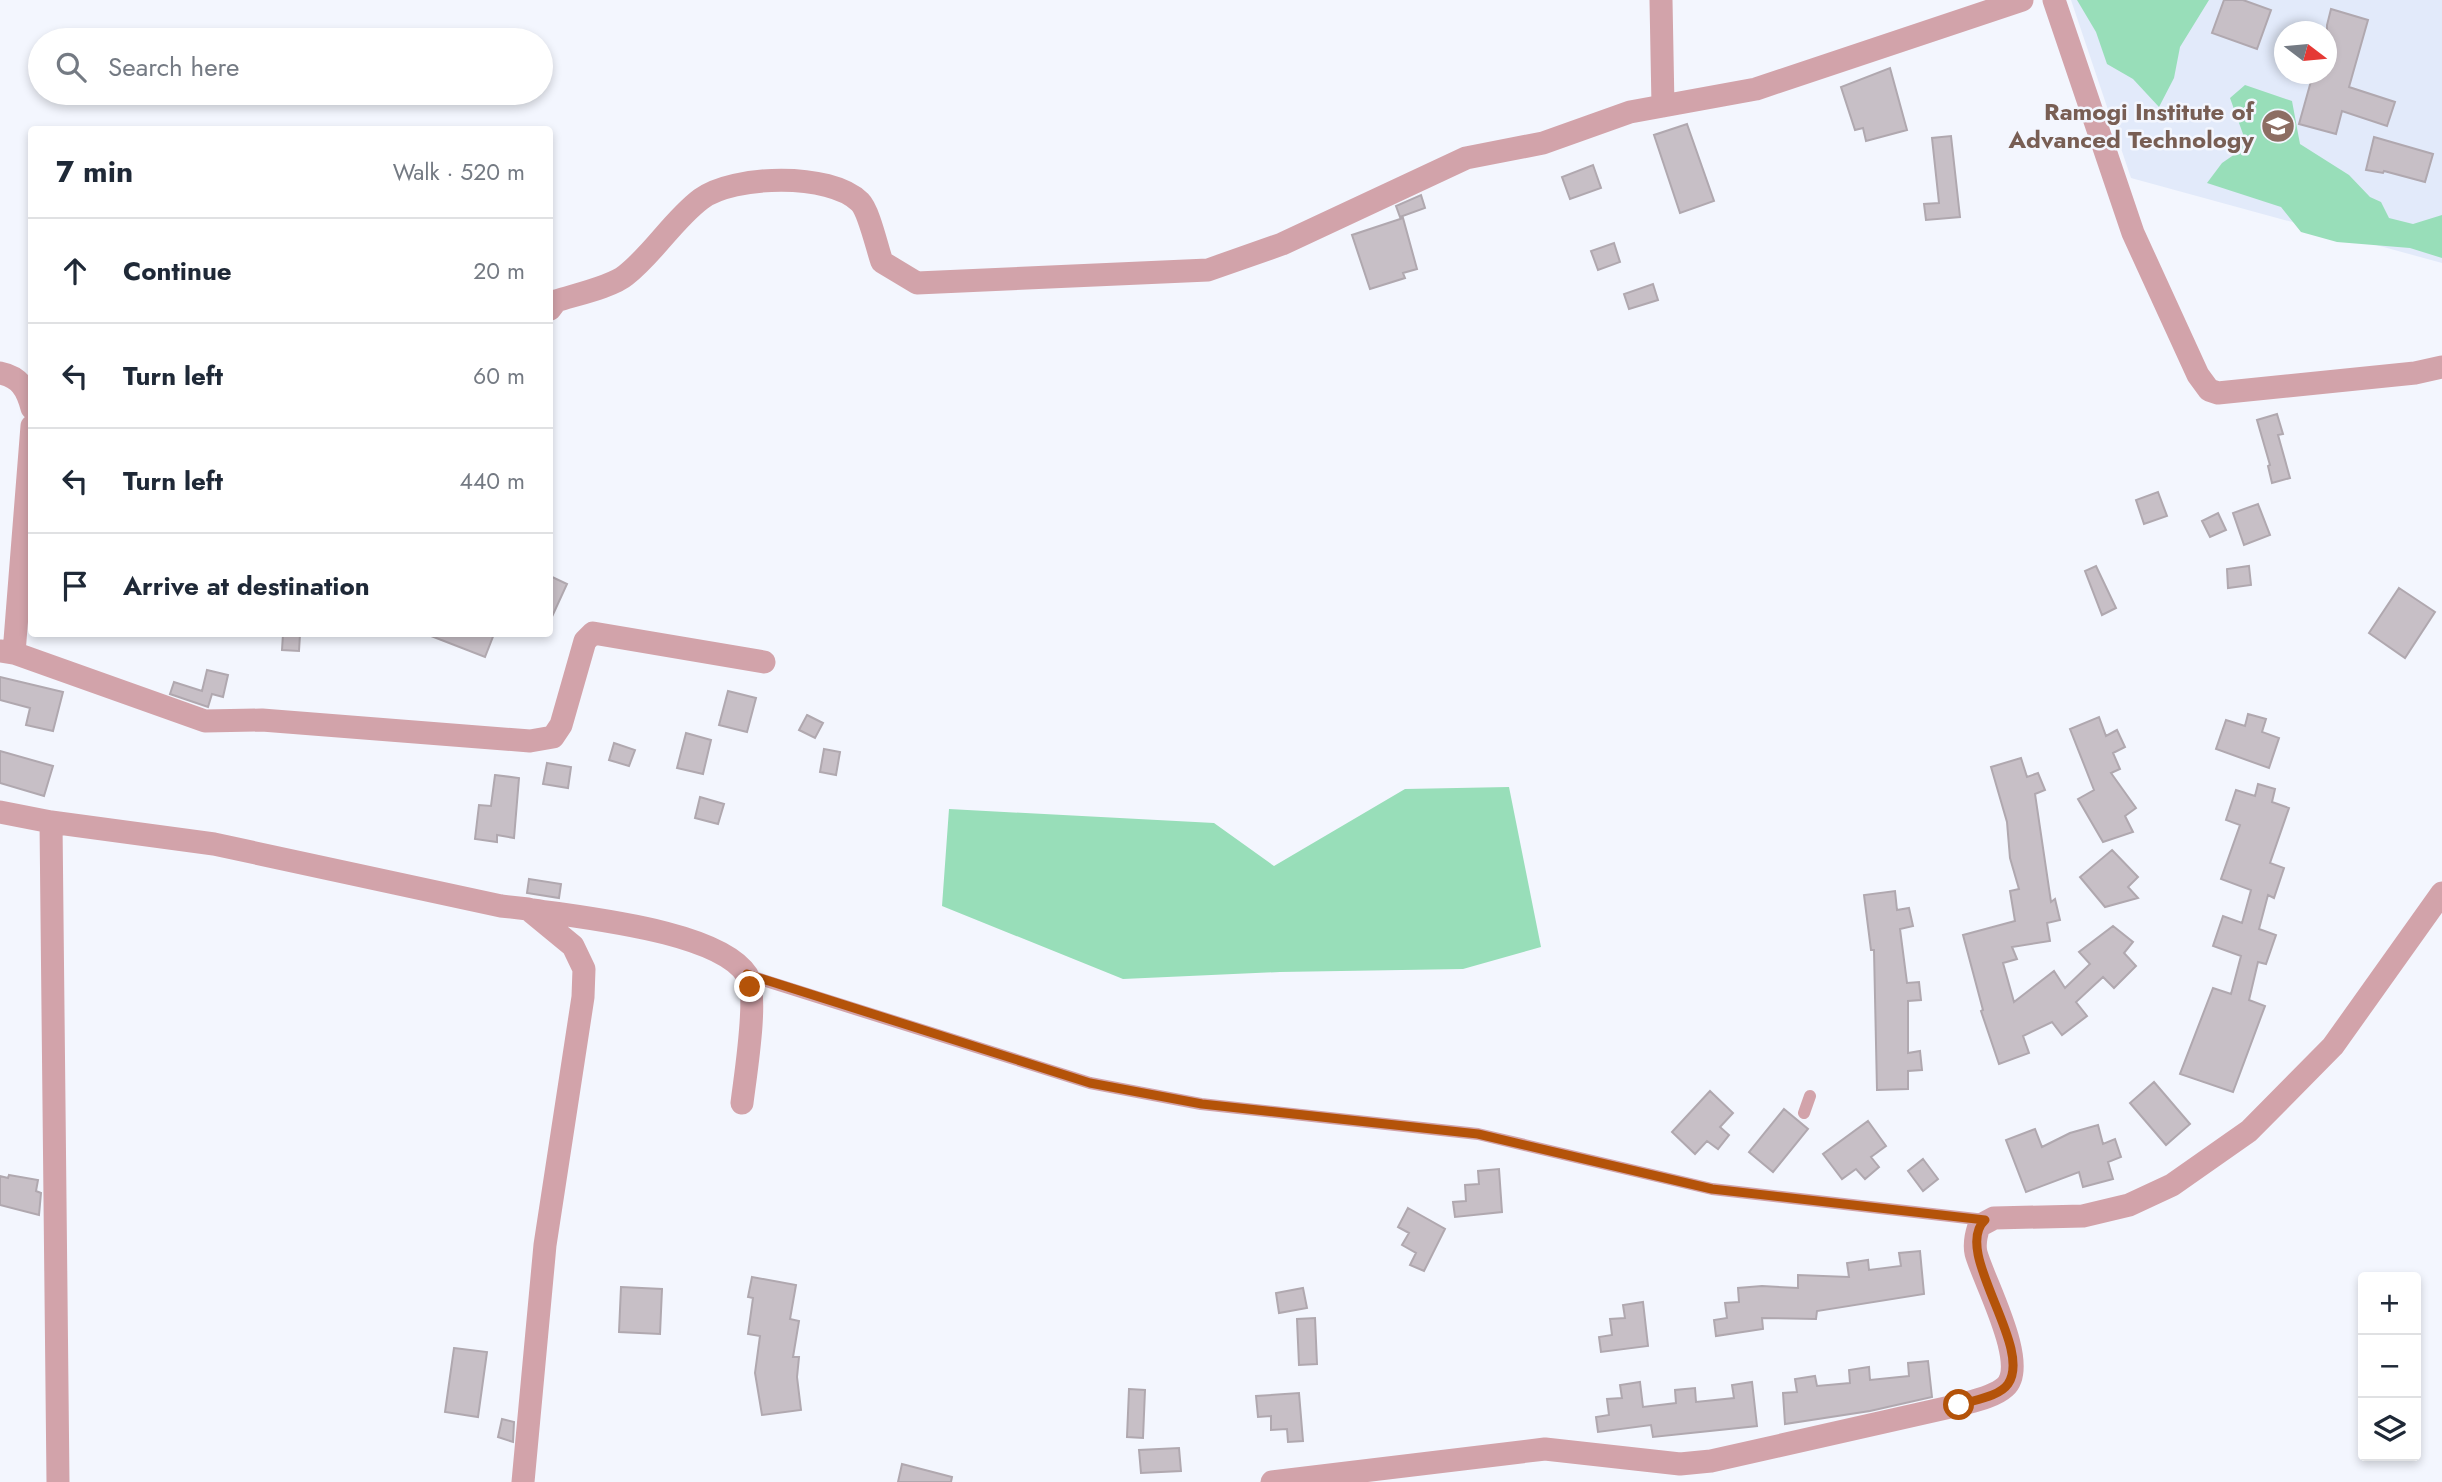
<!DOCTYPE html>
<meta charset="utf-8">
<style>
:root{--surface:#fff;--page:#f2f2f3;--text:#1f2937;--muted:#747a83;--line:#e0e1e3}
body{margin:0;font-family:Jost,sans-serif;background:var(--page);color:var(--text)}
.controls{position:absolute;right:21px;bottom:21px;display:grid;overflow:hidden;border-radius:7px;box-shadow:0 4px 10px #0003}
.controls button{width:63px;height:63px;display:grid;place-items:center;padding:0;border:0;border-bottom:2px solid var(--line);background:var(--surface);color:var(--text);font:35px sans-serif}
.compass{position:absolute;left:2274px;top:21px;width:63px;height:63px;border-radius:50%;background:var(--surface);box-shadow:0 4px 10px #0003;rotate:106deg}
.stop{position:absolute;width:21px;height:21px;margin:-16px;border:5px solid #b45309;border-radius:50%;background:#fff}
.stop.end{background:#b45309;border-color:#fff;box-shadow:0 2px 7px #0008}
.list{margin:0;padding:0;list-style:none}
h2{display:flex;justify-content:space-between;align-items:center;height:91px;margin:0;padding:0 28px;font-size:30px}
h2 small{font-size:23px;font-weight:400;color:var(--muted)}
.list li{display:grid;grid-template-columns:46px 1fr auto;gap:21px;align-items:center;box-sizing:border-box;height:105px;padding:0 28px;border-top:2px solid var(--line)}
.list b{display:block;font-size:26px;white-space:nowrap}
.list em{font-size:23px;font-style:normal;color:var(--muted)}
.icon{flex:none;width:38px;height:38px;fill:none;stroke:currentColor;stroke-width:2;stroke-linecap:round;stroke-linejoin:round}
.map{position:relative;flex:none;width:2442px;height:1482px;overflow:hidden}
.search{position:absolute;background:var(--surface);box-shadow:0 4px 10px #0003;left:28px;top:28px;width:525px;height:77px;display:flex;align-items:center;gap:18px;box-sizing:border-box;padding:0 24px;border-radius:38px;color:var(--muted);font-size:26px}
.panel{position:absolute;background:var(--surface);box-shadow:0 4px 10px #0003;left:28px;top:126px;width:525px;height:511px;border-radius:7px}
.map>svg:first-child{display:block}
.built{fill:#e2eafa;fill-rule:evenodd}
.green{fill:#98deb9}
.building{fill:#c7bfc6;stroke:#b0a8af;stroke-width:2}
.lines{fill:none;stroke-linecap:round;stroke-linejoin:round}
.lane{stroke:#d2a3aa;stroke-width:12}
.street{stroke:#d2a3aa;stroke-width:23}
.route{stroke:#b45309;stroke-width:9}
.labels{text-anchor:middle;stroke-width:5;stroke-linejoin:round;paint-order:stroke}
.education-label{font-size:24px;font-weight:bold;fill:#785e54;stroke:#f3f6fe;text-anchor:end}
</style>
<div class="map">
<svg width="2442" height="1482" viewBox="0 0 2442 1482">
<rect width="100%" height="100%" fill="#f3f6fe"/>
<path class="built" d="M2071,0H2442V263L2131,178ZM2284,32H2326V74H2284Z"/>
<path class="green" d="M2077,0H2209L2180,47L2174,78L2159,107L2133,79L2107,64L2096,32Z
M2245,85L2292,101L2300,144L2349,175L2370,197L2381,202L2389,218L2413,224L2442,215V258L2410,248L2337,242L2301,232L2281,207L2207,183L2222,163L2238,152L2243,134L2230,98Z
M1509,787L1541,947L1463,969L1280,972L1123,979L942,906L949,809L1214,823L1274,866L1405,789Z"/>
<path class="building" d="M2224,0H2243L2271,10L2257,49L2212,33Z
M2331,9L2368,20L2349,87L2395,102L2387,126L2342,111L2336,134L2299,124L2313,74H2327V25Z
M1890,68L1907,130L1866,141L1863,128L1855,130L1841,87Z
M1687,124L1714,201L1680,213L1654,135Z
M1951,136L1960,217L1926,220L1924,204L1939,203L1932,138Z
M2374,137L2433,154L2425,182L2384,171L2383,173L2366,170Z
M1593,165L1601,188L1570,199L1562,177Z
M1421,195L1425,208L1400,217L1396,206Z
M1403,218L1417,269L1403,273L1405,278L1370,289L1352,235Z
M1614,243L1620,262L1598,270L1591,251Z
M1653,284L1658,300L1629,309L1624,294Z
M2277,414L2283,434L2278,435L2290,478L2272,483L2268,466L2270,465L2257,420Z
M2158,492L2167,516L2144,524L2136,500Z
M2258,504L2270,535L2244,545L2233,513Z
M2218,513L2226,530L2210,537L2202,521Z
M2096,566L2116,608L2102,615L2085,571Z
M2249,566L2251,585L2228,588L2227,569Z
M550,576L567,584L550,621Z
M2399,588L2435,612L2405,658L2369,633Z
M283,634H300L299,651L282,650Z
M426,634H494L485,657Z
M207,670L228,675L223,697L212,694L208,707L170,694L174,682L202,691Z
M0,677L63,692L53,731L26,725L30,708L0,700Z
M728,691L756,698L747,732L719,725Z
M2248,714L2266,719L2262,732L2279,738L2269,768L2216,749L2226,720L2245,726Z
M807,715L823,723L815,738L799,730Z
M2099,717L2106,736L2117,730L2125,747L2113,753L2120,769L2111,773L2136,808L2125,816L2133,832L2103,842L2078,799L2094,790L2070,729Z
M686,733L711,740L703,774L677,768Z
M614,743L635,750L629,766L609,760Z
M824,749L840,752L836,775L820,772Z
M0,751L53,766L44,796L0,783Z
M2021,758L2027,777L2038,773L2045,790L2035,794L2051,902L2055,899L2060,920L2047,923L2050,941L2012,947L2017,959L2003,963L2014,1002L2054,971L2065,988L2090,964L2079,952L2113,926L2133,942L2124,953L2136,966L2114,988L2103,977L2076,1002L2087,1016L2062,1035L2052,1022L2023,1036L2029,1053L1999,1064L1981,1011L1983,1010L1963,935L2015,921L2010,891L2019,889L2010,858L2007,822L1991,767Z
M547,763L571,767L568,788L543,784Z
M495,775L519,778L514,838L497,835V842L475,839L479,805L491,806Z
M2258,784L2275,789L2272,802L2289,808L2270,863L2284,868L2274,898L2268,895L2259,929L2276,935L2266,964L2258,962L2249,1000L2265,1006L2233,1092L2180,1074L2213,988L2231,994L2241,956L2213,946L2223,916L2242,923L2251,890L2221,879L2240,825L2226,820L2236,790L2255,796Z
M700,797L724,804L718,824L695,818Z
M2112,850L2138,877L2128,887L2138,898L2105,907L2080,877Z
M529,879L561,884L559,898L527,893Z
M1895,891L1897,910L1909,908L1913,926L1900,929L1907,983L1919,982L1921,1000L1908,1001V1053L1920,1051L1922,1070L1908,1071V1089L1877,1090L1874,950H1871L1864,895Z
M2154,1082L2190,1124L2166,1145L2130,1103Z
M1710,1091L1733,1113L1720,1127L1729,1135L1718,1149L1707,1141L1695,1154L1672,1132Z
M1784,1109L1808,1129L1773,1172L1749,1152Z
M1868,1121L1886,1146L1871,1157L1879,1167L1865,1179L1856,1169L1842,1179L1823,1154Z
M2098,1125L2103,1144L2115,1139L2121,1157L2108,1162L2113,1179L2083,1187L2079,1172L2026,1192L2006,1140L2035,1129L2042,1147L2070,1133Z
M1923,1159L1938,1179L1923,1191L1908,1171Z
M1499,1169L1502,1212L1455,1217L1453,1202L1466,1201L1465,1185L1479,1184L1478,1171Z
M9,1175L38,1180L36,1191L41,1193L39,1215L0,1205V1176L8,1178Z
M1408,1208L1445,1229L1424,1271L1410,1265L1416,1253L1402,1245L1409,1233L1398,1227Z
M1920,1251L1924,1294L1817,1311L1816,1319L1762,1318L1763,1329L1716,1336L1714,1320L1727,1318L1725,1303L1739,1302L1738,1288L1762,1286L1798,1288V1275L1849,1277L1847,1263L1868,1260L1869,1270L1901,1266L1899,1253Z
M752,1277L796,1285L790,1319L799,1321L793,1357H799L797,1377L801,1410L762,1415L755,1373L760,1336L748,1334L753,1298L748,1297Z
M621,1287L662,1289L660,1334L619,1332Z
M1303,1288L1307,1308L1279,1313L1276,1293Z
M1643,1302L1648,1346L1601,1352L1599,1337L1612,1335L1610,1319L1625,1318L1623,1305Z
M1315,1318L1317,1364L1299,1365L1297,1319Z
M454,1348L487,1352L478,1417L445,1412Z
M1928,1361L1932,1397L1870,1411L1785,1424L1783,1393L1797,1392L1795,1379L1815,1376L1817,1386L1850,1383L1849,1370L1869,1367L1870,1380L1909,1376L1908,1363Z
M1640,1382L1643,1407L1676,1403L1675,1390L1695,1388L1696,1402L1734,1398L1732,1385L1752,1382L1757,1426L1653,1437L1651,1425L1598,1432L1596,1417L1609,1415L1607,1399L1622,1398L1620,1385Z
M1129,1389L1145,1390L1143,1438L1127,1437Z
M1299,1393L1303,1441L1288,1442L1287,1429L1271,1430V1416L1258,1417L1256,1396Z
M502,1419L514,1422L513,1442L498,1437Z
M1179,1448L1181,1471L1141,1473L1139,1450Z
M902,1464L952,1477L951,1482H898Z"/>
<g class="lines">
<path class="lane" d="M747,975L1090,1083L1201,1104L1478,1134L1712,1189L1985,1220
M1804,1113L1810,1096"/>
<path class="street" d="M1661,0L1663,106
M2054,0L2133,233L2198,375L2209,390L2218,393L2415,373L2442,367
M550,309L556,301C574,295 612,287 626,275C654,253 673,220 701,199C733,175 830,172 860,202C869,211 877,248 882,262L917,283L1208,270L1282,244L1466,158L1543,143L1630,112L1756,89L2022,0
M0,373C20,377 27,389 32,408
M0,651L14,653L205,721L262,720L530,741L553,737L561,725L585,641L593,633L764,662
M14,653L32,426
M0,812L51,822L214,844L501,906L528,909L573,946L584,969L583,997L545,1245L523,1482
M51,822L58,1482
M534,910C584,918 719,931 747,975C759,994 745,1077 742,1103
M1272,1482L1545,1449L1680,1464L1711,1461L1959,1405C1973,1401 1994,1397 2005,1387C2030,1365 1983,1280 1976,1253C1974,1244 1976,1235 1979,1226L1994,1218L2083,1216L2129,1205L2172,1185L2249,1131L2333,1046L2442,893"/>
</g>
<g class="lines">
<path class="route" d="M750,987L747,974L1090,1083L1202,1104L1478,1134L1712,1189L1985,1220C1951,1251 2034,1347 2008,1384C1999,1397 1973,1400 1959,1405"/>
</g>
<defs>
<g id="university-disc" transform="scale(1.75)"><circle r="9.5" fill="#8d6e63" stroke="#f3f6fe"/><path d="M0-5L7-2L0 1L-7-2ZM-4 1L0 2.5L4 1V4Q0 6-4 4Z" fill="#fff"/></g>
</defs>
<g fill-rule="evenodd">
<use href="#university-disc" x="2278" y="126"/>
</g>
<g class="labels">
<g class="education-label">
<text x="2254" y="120">Ramogi Institute of<tspan x="2254" dy="28">Advanced Technology</tspan></text>
</g>
</g>
</svg>
<div class="controls">
<button>+</button>
<button>−</button>
<button><svg class="icon" aria-label="layers" viewBox="0 0 24 24"><path d="M12 4l9 5-9 5-9-5zM3 14l9 5 9-5"/></svg></button>
</div>
<svg class="compass" viewBox="-18 -18 36 36"><path d="M0-13l5 13h-10z" fill="#e53935"/><path d="M0 13l5-13h-10z" fill="#747a83"/></svg>
<div class="stop" style="left:1959px;top:1405px"></div>
<div class="stop end" style="left:750px;top:987px"></div>
<div class="search"><svg class="icon" aria-label="search" viewBox="0 0 24 24"><circle cx="10" cy="10" r="6"/><path d="M15 15l6 6"/></svg>Search here</div>
<section class="panel">
<h2>7 min<small>Walk · 520 m</small></h2>
<ul class="list">
<li><svg class="icon" aria-label="ahead" viewBox="0 0 24 24"><path d="M12 20V5M6 11l6-6 6 6"/></svg><div><b>Continue</b></div><em>20 m</em></li>
<li><svg class="icon" aria-label="left" viewBox="0 0 24 24"><path d="M17 20v-9H6M10 6l-5 5 5 5"/></svg><div><b>Turn left</b></div><em>60 m</em></li>
<li><svg class="icon" aria-label="left" viewBox="0 0 24 24"><path d="M17 20v-9H6M10 6l-5 5 5 5"/></svg><div><b>Turn left</b></div><em>440 m</em></li>
<li><svg class="icon" aria-label="arrive" viewBox="0 0 24 24"><path d="M6 21V4h12l-3 4 3 4H6"/></svg><div><b>Arrive at destination</b></div></li>
</ul>
</section>
</div>
